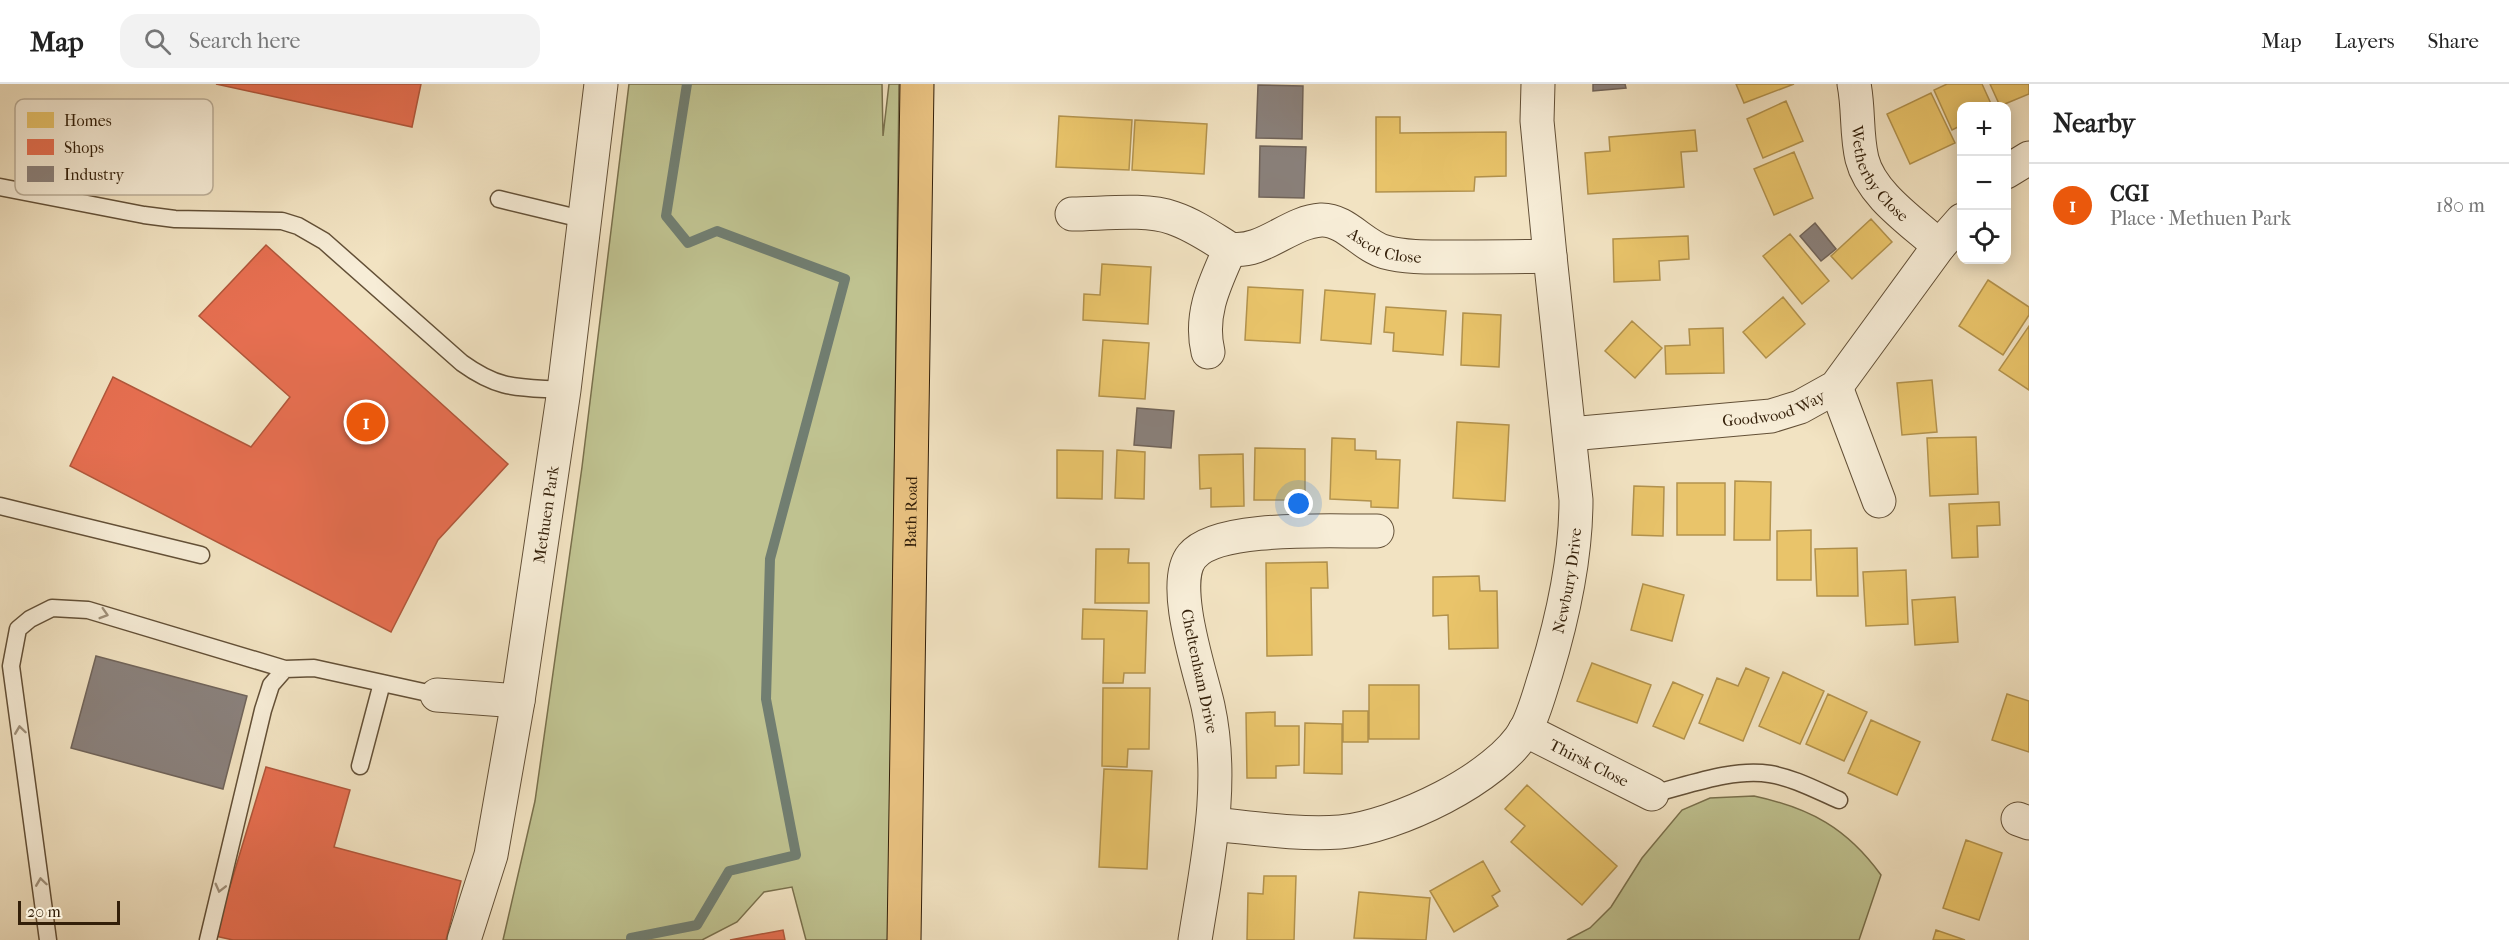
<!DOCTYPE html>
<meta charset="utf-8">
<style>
:root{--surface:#fff;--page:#f2f2f2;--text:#222;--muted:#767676;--line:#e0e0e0;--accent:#ea580c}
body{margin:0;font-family:"IM FELL French Canon",serif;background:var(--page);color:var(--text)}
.controls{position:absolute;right:18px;top:18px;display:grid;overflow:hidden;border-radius:12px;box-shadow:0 3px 15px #0003}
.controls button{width:54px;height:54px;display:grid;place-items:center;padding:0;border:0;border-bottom:2px solid var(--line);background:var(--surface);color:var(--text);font:30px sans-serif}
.scale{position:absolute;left:18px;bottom:15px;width:102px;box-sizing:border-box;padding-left:6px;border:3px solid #331f09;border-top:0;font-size:16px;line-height:21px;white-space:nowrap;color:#331f09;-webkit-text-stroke:4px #f7edd7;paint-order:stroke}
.you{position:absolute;left:1299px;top:420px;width:21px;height:21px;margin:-15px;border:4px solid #fff;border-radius:50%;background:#1a73e8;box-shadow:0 0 0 9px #1a73e833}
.badge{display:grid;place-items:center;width:39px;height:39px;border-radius:50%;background:var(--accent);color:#fff;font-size:20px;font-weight:700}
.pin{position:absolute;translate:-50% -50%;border:3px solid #fff;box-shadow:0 2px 6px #0006}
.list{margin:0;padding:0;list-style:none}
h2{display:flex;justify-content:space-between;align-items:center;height:78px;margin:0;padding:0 24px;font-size:26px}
h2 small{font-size:20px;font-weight:400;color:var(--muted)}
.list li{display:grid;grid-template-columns:39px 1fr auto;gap:18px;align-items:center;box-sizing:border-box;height:84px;padding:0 24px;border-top:2px solid var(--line)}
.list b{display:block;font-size:22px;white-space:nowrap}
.list p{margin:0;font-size:20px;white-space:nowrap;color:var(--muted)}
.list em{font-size:20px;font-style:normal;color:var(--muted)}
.icon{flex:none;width:33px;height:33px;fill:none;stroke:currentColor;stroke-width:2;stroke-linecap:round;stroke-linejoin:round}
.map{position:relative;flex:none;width:2029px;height:856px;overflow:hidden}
header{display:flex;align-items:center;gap:36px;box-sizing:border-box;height:84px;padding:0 30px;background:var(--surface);border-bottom:2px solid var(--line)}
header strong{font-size:28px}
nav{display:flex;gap:33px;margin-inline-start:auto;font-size:21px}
.search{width:420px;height:54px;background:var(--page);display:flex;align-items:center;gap:15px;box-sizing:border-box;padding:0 21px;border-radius:18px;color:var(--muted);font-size:22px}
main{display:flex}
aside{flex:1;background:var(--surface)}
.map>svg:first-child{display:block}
.green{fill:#bfc290;stroke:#79704c;stroke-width:1.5}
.homes{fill:#e9c46a;stroke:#b2924d;stroke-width:1.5}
.shops{fill:#e76f51;stroke:#b1573b;stroke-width:1.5}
.industry{fill:#8a817c;stroke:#70645a;stroke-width:1.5}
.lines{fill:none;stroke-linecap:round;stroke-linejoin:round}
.stream{stroke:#717e71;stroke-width:10}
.service-casing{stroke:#635037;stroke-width:19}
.minor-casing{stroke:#635037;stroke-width:35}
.primary-casing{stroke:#331f09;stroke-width:35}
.service{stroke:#f7edd7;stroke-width:16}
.minor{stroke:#f7edd7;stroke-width:33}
.primary{stroke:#e9c281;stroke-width:33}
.oneway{stroke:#9f907a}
.labels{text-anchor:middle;stroke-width:6;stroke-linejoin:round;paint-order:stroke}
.street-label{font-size:16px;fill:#331f09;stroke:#f7edd7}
.key{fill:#f7edd7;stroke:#bcaf99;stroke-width:1.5}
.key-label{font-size:16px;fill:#331f09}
</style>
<header>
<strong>Map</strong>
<div class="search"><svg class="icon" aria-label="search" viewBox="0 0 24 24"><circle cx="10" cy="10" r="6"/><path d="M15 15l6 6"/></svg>Search here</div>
<nav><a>Map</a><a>Layers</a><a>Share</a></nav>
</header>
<main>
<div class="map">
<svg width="2029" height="856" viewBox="0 0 2029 856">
<rect width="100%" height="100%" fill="#f2e3c2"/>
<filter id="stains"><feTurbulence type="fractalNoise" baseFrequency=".00333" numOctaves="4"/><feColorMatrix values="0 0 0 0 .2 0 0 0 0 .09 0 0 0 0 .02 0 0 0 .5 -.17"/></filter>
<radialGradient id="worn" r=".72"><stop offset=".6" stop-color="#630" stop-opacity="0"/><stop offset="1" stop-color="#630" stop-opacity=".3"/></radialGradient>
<path class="green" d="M629,0H882L883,52L889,0H899L889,856H806L792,803L764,808L737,838L702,856H503L535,717L582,383Z
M1754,712C1810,724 1847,744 1881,791L1859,856H1567L1590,844L1611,823L1642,774L1682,726L1710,714Z"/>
<path class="homes" d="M1736,0H1794L1744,19Z
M1947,0H1982L1992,22H1962V41L1952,46L1934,6Z
M1990,0H2029V10L2000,22Z
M1931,9L1955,59L1910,80L1887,30Z
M1786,17L1803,57L1763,74L1747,35Z
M1059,32L1132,36L1129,86L1056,83Z
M1376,33H1400V49L1506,48V92L1475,93L1474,107L1376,108Z
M1135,36L1207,40L1204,90L1132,86Z
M1695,46L1697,67L1681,68L1684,103L1588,110L1585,69L1610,67L1609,53Z
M1794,68L1813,114L1774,131L1754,85Z
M1871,135L1892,158L1852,195L1831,172Z
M1790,150L1829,197L1802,220L1763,172Z
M1688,152L1689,175L1659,177L1660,196L1614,198L1613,155Z
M1102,180L1151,183L1148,240L1083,236L1084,210L1100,211Z
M1988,196L2029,223V231L2003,271L1959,242Z
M1248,203L1303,206L1300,259L1245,256Z
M1325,206L1375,210L1371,260L1321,256Z
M1783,213L1805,240L1766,274L1743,248Z
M1386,223L1446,227L1443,271L1393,267L1394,249L1384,248Z
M1463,229L1501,231L1499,283L1461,281Z
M1632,237L1662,264L1635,294L1605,267Z
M2029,242V306L1999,286Z
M1723,244L1724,289L1666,290L1665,262L1690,261L1689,245Z
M1103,256L1149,259L1145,315L1099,312Z
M1932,296L1937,348L1902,351L1897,299Z
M1457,338L1509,341L1505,417L1453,414Z
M1976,353L1978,410L1930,412L1927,354Z
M1332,354L1355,355V366L1376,367V375L1400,376L1398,424L1371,423V417L1330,415Z
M1255,364L1305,365V416H1254Z
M1057,366L1103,367L1102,415L1057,414Z
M1117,366L1145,368L1144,415L1115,414Z
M1243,370L1244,422L1211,423V404L1200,405L1199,371Z
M1735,397L1771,398L1770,456H1734Z
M1677,399H1725V451H1677Z
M1634,402L1664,403L1663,452L1632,451Z
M1999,418L2000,441L1977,442L1978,473L1952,474L1949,420Z
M1811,446V496H1777V447Z
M1857,464L1858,512H1817L1815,465Z
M1096,465H1129L1128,479H1149V519H1095Z
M1327,478L1328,504H1311L1312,571L1267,572L1266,479Z
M1906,486L1908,540L1866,542L1863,488Z
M1479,492L1480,507H1497L1498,564L1449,565L1448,531L1433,532V493Z
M1643,500L1684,511L1672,557L1631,546Z
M1955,513L1958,558L1915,561L1912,516Z
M1083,525L1147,527L1145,589H1124L1123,599H1103L1104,555H1082Z
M1592,579L1651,601L1637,639L1577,617Z
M1746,584L1769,594L1743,657L1699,639L1717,594L1738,602Z
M1783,588L1824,607L1800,660L1759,642Z
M1673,598L1703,611L1684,655L1653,642Z
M1369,601H1419V655H1369Z
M1103,604H1150L1149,665H1128L1127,683L1102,682Z
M1828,610L1867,628L1844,677L1806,660Z
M2007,610L2029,617V668L1992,656Z
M1343,627H1368V658H1343Z
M1275,628V642H1299V681L1276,682V694H1247L1246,629Z
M1871,636L1920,658L1897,711L1848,689Z
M1305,639L1342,640V690L1304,689Z
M1104,685L1152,687L1147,785L1099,783Z
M1527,701L1617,782L1582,821L1511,758L1525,742L1505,725Z
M1966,756L2002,769L1979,836L1943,824Z
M1483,777L1500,807L1492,812L1498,822L1454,848L1430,807Z
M1264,792H1296L1294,856H1247L1248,809L1263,810Z
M1359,808L1430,814L1426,856L1354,854Z
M1936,846L1965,856H1933Z"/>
<path class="shops" d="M216,0H421L412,43Z
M266,161L508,380L438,456L391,548L70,382L113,293L251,363L290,313L199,232Z
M266,683L350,706L334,763L461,797L446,856H233L215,852Z
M783,846L785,856H730Z"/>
<path class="industry" d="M1593,0H1625L1626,4L1593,7Z
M1258,1L1303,2L1302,55L1256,54Z
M1260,62L1306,63L1304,114L1259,113Z
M1815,139L1836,165L1821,177L1800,152Z
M1137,324L1174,327L1171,364L1134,361Z
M96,572L247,612L223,705L71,664Z"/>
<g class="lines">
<path class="stream" d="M631,856V854L697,841L729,787L796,771L766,615L770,475L845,195L717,147L688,159L666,132L687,0"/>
<g class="service-casing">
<path id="service" d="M0,103L144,131L175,135L282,137L298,142L324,157L462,279C501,307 519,303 564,306
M499,115L586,136
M0,422L201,471
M360,682L382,599
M1652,710C1689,701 1732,684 1770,690C1794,694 1816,706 1839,716
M48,856L11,582L18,545L30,535L52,524L88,526L285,585L314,584L437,611
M208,856L263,626L271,601L285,585"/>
</g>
<g class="minor-casing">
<g id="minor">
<path id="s1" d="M1854,0C1859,25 1856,50 1862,75C1871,111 1913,138 1939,162"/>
<path d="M2006,88L2029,74"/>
<path id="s2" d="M1072,130C1102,130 1145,124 1173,134C1194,141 1212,154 1230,165C1263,170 1289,138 1321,136C1345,135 1363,162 1385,168C1407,174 1431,173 1454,173C1486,173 1518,173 1550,172"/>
<path d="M1208,268C1199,230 1215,199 1230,165"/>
<path d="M1836,303L1879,417"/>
<path id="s3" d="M1570,350L1771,332L1800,323L1836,303L1939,162L1962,136"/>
<path d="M437,611L518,617"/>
<path id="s4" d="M1525,646L1652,710"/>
<path d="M2018,735L2029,739"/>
<path id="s5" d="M1213,740C1254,744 1298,751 1340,748C1395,743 1498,695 1526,645C1535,628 1540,607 1546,589C1563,533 1576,475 1576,416L1550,172L1537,37L1538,0"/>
<path id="s6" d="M464,856L491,771L518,617L564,306L601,0"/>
<path d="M1195,856C1207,779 1225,700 1208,622C1201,590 1169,499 1192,472C1218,440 1336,448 1377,447"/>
</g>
</g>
<g class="primary-casing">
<g id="primary">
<path id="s7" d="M904,856L917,0"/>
</g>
</g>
<use href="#service" class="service"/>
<use href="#minor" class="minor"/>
<use href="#primary" class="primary"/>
</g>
<defs><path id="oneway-chevron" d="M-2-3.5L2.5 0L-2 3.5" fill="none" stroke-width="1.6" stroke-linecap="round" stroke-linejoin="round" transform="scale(1.5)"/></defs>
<g class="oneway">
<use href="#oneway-chevron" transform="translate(104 530) rotate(17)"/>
<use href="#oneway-chevron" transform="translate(20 646) rotate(-98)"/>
<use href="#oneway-chevron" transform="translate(41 798) rotate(-98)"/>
<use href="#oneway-chevron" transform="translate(220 804) rotate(104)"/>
</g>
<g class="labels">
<g class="street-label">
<text dy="6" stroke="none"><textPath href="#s1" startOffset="96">Wetherby Close</textPath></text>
<text dy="6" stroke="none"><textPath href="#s2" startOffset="334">Ascot Close</textPath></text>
<text dy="6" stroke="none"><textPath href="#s3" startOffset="206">Goodwood Way</textPath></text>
<text dy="6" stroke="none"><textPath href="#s7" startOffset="428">Bath Road</textPath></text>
<text dy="6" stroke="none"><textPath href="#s6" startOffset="434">Methuen Park</textPath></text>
<text dy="6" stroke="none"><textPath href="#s5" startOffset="500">Newbury Drive</textPath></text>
<text transform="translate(1200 587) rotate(78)" y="6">Cheltenham Drive</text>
<text dy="6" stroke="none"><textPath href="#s4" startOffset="72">Thirsk Close</textPath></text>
</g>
</g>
<rect x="15" y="15" width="198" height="96" rx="9" class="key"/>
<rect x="27" y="28" width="27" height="16" fill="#e9c46a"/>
<rect x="27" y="55" width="27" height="16" fill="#e76f51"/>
<rect x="27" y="82" width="27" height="16" fill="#8a817c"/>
<g class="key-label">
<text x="64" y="42">Homes</text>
<text x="64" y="69">Shops</text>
<text x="64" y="96">Industry</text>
</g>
<rect width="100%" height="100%" filter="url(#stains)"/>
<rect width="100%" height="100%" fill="url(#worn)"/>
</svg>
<div class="controls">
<button>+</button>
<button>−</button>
<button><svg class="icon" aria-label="locate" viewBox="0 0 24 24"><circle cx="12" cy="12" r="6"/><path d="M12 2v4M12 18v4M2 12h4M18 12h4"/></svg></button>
</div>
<div class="scale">20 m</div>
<div class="you"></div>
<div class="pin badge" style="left:366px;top:338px">1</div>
</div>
<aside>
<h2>Nearby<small></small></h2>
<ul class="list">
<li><span class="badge">1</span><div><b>CGI</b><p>Place · Methuen Park</p></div><em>180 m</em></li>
</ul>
</aside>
</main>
